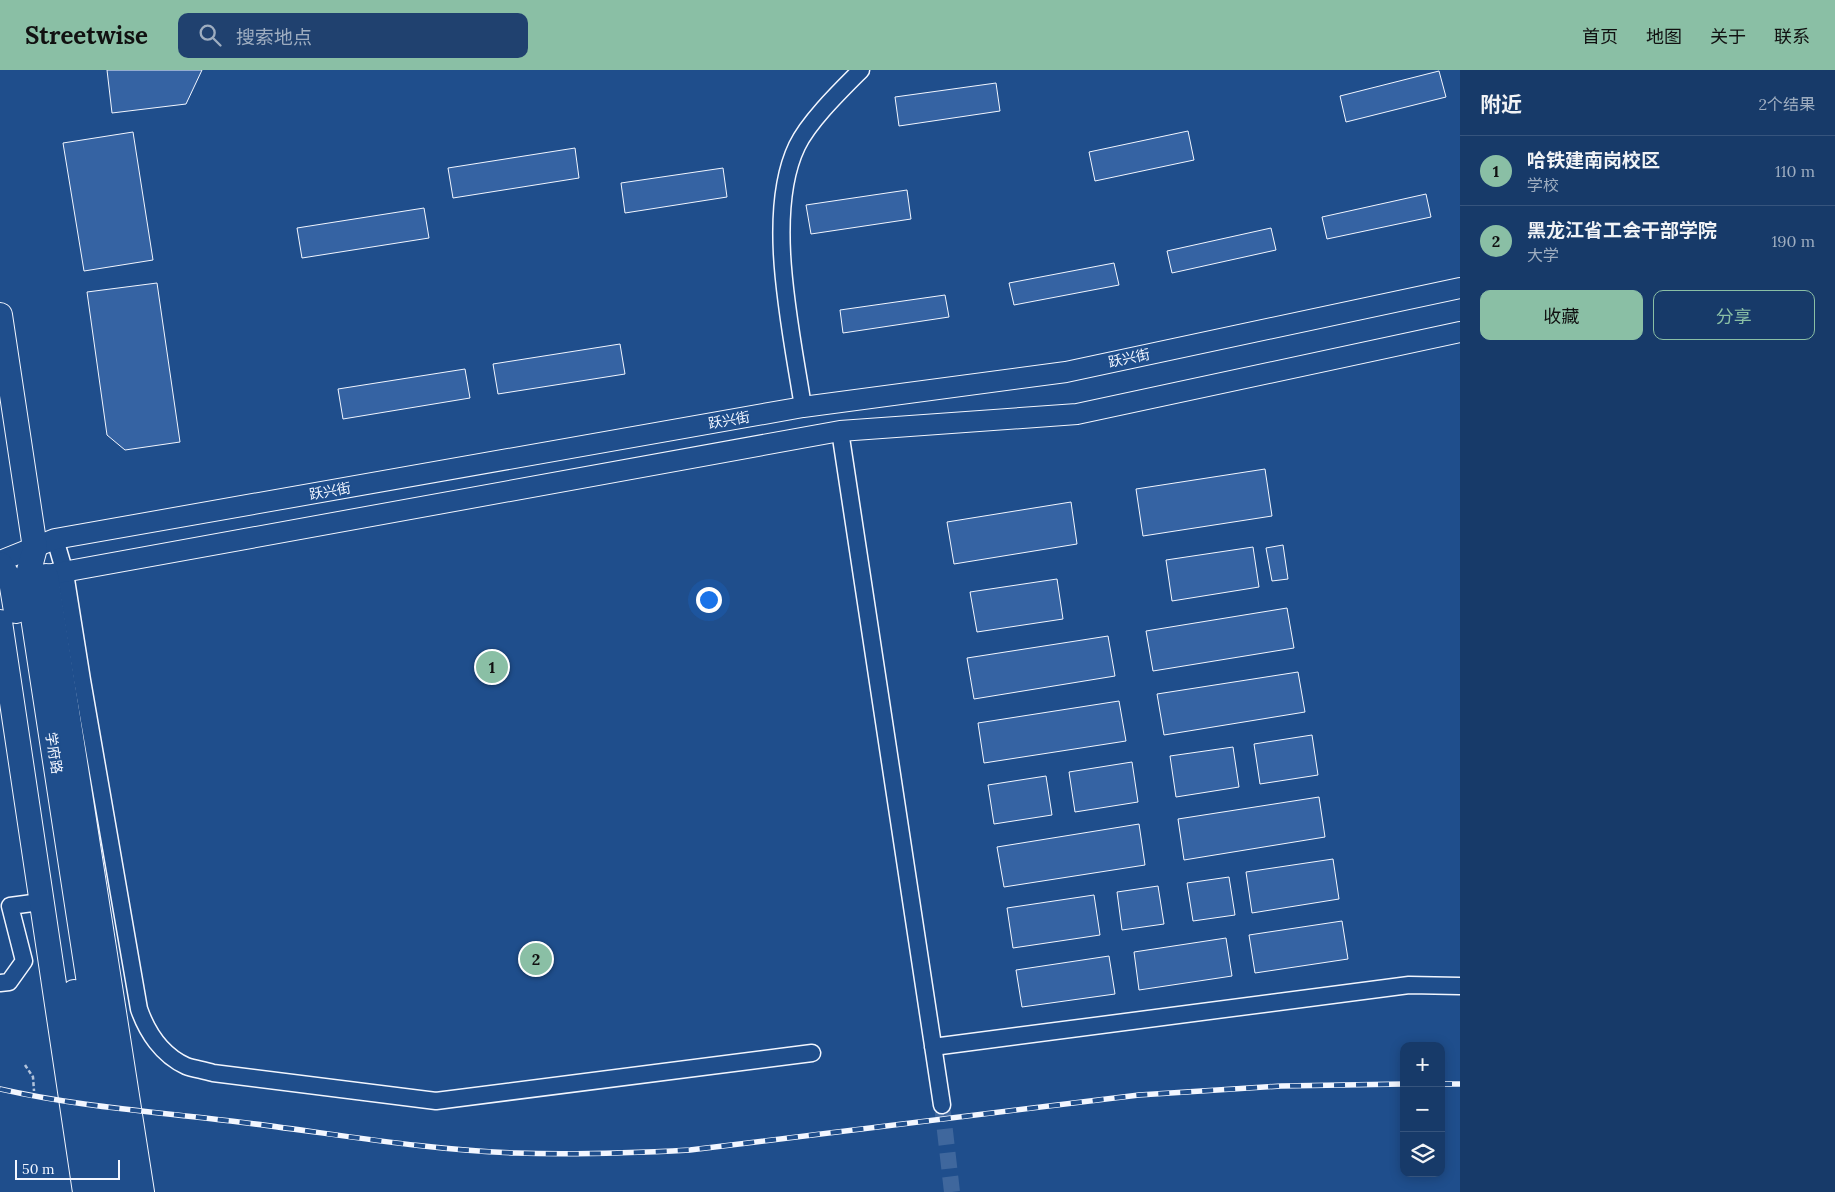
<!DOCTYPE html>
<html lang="zh">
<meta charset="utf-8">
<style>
:root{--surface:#173a69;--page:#20416f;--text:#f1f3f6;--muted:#9eadc0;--line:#36547d;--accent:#8abfa5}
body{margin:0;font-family:Lora,"Noto Sans SC",serif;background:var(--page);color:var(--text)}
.controls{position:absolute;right:15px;bottom:15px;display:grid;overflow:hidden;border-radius:10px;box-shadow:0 2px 12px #0003}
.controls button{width:45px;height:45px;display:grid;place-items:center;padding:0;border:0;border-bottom:1px solid var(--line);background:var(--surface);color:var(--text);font:25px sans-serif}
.scale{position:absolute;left:15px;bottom:12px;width:105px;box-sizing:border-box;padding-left:5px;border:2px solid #f2f6ff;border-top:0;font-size:14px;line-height:18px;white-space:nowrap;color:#f2f6ff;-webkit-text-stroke:4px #1f4e8c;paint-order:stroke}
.you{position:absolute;left:708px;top:529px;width:18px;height:18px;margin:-12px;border:4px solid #fff;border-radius:50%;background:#1a73e8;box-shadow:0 0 0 8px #1a73e833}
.badge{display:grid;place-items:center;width:32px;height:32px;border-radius:50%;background:var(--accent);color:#111;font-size:16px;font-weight:700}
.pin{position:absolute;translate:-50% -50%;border:2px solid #fff;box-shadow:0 1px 5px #0006}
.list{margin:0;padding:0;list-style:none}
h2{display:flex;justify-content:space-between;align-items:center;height:65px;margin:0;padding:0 20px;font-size:21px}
h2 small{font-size:16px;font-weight:400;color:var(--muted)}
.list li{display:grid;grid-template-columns:32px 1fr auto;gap:15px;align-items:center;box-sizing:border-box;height:70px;padding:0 20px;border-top:1px solid var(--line)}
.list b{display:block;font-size:19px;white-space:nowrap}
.list p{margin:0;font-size:16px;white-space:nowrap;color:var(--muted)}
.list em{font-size:16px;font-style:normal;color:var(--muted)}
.actions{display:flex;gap:10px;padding:15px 20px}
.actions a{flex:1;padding:11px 0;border:1px solid var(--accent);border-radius:10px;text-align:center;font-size:18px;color:var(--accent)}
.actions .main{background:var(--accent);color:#111}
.icon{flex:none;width:28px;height:28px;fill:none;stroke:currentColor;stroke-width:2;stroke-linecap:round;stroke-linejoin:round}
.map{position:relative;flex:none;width:1460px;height:1122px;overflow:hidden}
header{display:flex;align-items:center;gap:30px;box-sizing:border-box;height:70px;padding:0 25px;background:var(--accent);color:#111}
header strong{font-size:24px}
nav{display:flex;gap:28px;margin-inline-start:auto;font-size:18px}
.search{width:350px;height:45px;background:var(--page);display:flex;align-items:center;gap:12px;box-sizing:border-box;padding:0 18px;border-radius:10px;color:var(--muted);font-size:19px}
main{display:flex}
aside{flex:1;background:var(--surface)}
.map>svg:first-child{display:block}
.building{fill:#3563a3;stroke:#f2f6ff}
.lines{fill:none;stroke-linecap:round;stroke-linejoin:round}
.minor-tunnel{stroke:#3f679d;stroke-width:16;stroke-dasharray:16 8;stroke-linecap:butt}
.minor-casing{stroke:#f2f6ff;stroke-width:19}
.major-casing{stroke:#f2f6ff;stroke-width:22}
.highway-casing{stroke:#f2f6ff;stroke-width:26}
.path{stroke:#b3c4dc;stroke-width:2.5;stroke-dasharray:4 2.5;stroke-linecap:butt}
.minor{stroke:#1f4e8c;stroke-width:16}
.major{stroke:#1f4e8c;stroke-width:20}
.highway{stroke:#1f4e8c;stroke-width:24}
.rail-casing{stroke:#f2f6ff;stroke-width:5.5}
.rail{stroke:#1f4e8c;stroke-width:4;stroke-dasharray:11;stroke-linecap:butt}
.labels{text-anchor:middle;stroke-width:4;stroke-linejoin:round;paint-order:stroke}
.street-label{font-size:14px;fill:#f2f6ff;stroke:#1f4e8c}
</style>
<header>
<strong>Streetwise</strong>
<div class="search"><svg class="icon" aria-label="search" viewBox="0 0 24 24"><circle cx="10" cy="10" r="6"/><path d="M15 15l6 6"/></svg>搜索地点</div>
<nav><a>首页</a><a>地图</a><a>关于</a><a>联系</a></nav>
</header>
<main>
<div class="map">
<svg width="1460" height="1122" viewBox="0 0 1460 1122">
<rect width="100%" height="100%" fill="#1f4e8c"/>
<path class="building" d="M107,0H202L186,34L112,43Z
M1439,1L1446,27L1346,52L1340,26Z
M996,13L1000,41L899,56L895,27Z
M1188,61L1194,90L1095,111L1089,82Z
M133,62L153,190L84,201L63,73Z
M575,78L579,108L453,128L448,98Z
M723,98L727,127L625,143L621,113Z
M907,120L911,149L811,164L806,135Z
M1426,124L1431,147L1327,169L1322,147Z
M424,138L429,168L302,188L297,158Z
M1271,158L1276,180L1172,203L1167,181Z
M1114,193L1119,215L1014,235L1009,213Z
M157,213L180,372L125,380L107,365L87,222Z
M945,225L949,247L843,263L840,240Z
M620,274L625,304L498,324L493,294Z
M465,299L470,328L343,349L338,319Z
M1265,399L1272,446L1143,466L1136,419Z
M1071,432L1077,474L954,494L947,452Z
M1283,475L1288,509L1272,511L1266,478Z
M1253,477L1259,517L1172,531L1166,490Z
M1057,509L1063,549L977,562L970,522Z
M1287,538L1294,578L1153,601L1146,561Z
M1108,566L1115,606L974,629L967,588Z
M1298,602L1305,642L1164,665L1157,624Z
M1119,631L1126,671L984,693L978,653Z
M1312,665L1318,705L1260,714L1254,674Z
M1233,677L1239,717L1176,727L1170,686Z
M1132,692L1138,732L1075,742L1069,702Z
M1046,706L1052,745L994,754L988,715Z
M1319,727L1325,767L1184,790L1178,749Z
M1139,754L1145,795L1004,817L997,777Z
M1333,789L1339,829L1252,843L1246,802Z
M1229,807L1235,845L1193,851L1187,813Z
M1158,816L1164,854L1122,860L1117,822Z
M1094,825L1100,865L1013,878L1007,838Z
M1342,851L1348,889L1255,903L1249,865Z
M1226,868L1232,906L1139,920L1134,882Z
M1109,886L1115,924L1022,937L1016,900Z"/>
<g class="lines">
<path class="minor-tunnel" d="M942,1035L952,1122"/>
<g class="minor-casing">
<path id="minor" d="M803,337C792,264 764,145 797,76C809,51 841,20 861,0
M840,361L942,1035
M55,469L65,503L82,610L139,939C147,962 162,985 186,996C194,999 204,1000 213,1003L436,1031L812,983
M0,913L9,912L24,891L10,836L40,832
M933,977L1409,915L1460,916"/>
</g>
<g class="major-casing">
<path id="major" d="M0,491L55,469L803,337L1066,302L1460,218
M30,508L840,361L1077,344L1460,262"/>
</g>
<g class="highway-casing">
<path id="highway" d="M0,245L35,478L27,508L121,1122
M0,494L11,511L16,541
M46,506L142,1122
M0,552L85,1122
M74,922L104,1122"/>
</g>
<path class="path" d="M25,995L33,1007L34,1021"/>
<use href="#minor" class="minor"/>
<use href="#major" class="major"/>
<use href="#highway" class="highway"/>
<g class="rail-casing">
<path id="rail" d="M1441,1014H1460
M0,1019C79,1037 159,1042 239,1052C331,1063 424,1080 516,1083C574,1085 632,1083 690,1080L1139,1025L1281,1016L1404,1014"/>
</g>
<use href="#rail" class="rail"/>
</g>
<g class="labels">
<g class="street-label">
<text transform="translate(1129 288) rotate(-12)" y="5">跃兴街</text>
<text transform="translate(729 350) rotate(-10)" y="5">跃兴街</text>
<text transform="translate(330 421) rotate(-10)" y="5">跃兴街</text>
<text transform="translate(54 683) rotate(81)" y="5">学府路</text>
</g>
</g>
</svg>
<div class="controls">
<button>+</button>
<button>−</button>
<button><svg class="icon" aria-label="layers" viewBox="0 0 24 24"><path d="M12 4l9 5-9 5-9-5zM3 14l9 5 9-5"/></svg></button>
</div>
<div class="scale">50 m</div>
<div class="you"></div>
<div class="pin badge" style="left:492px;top:597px">1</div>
<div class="pin badge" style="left:536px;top:889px">2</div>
</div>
<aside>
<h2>附近<small>2个结果</small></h2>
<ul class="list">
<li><span class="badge">1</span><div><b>哈铁建南岗校区</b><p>学校</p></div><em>110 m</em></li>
<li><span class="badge">2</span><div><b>黑龙江省工会干部学院</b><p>大学</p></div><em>190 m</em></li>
</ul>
<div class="actions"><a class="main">收藏</a><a>分享</a></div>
</aside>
</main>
